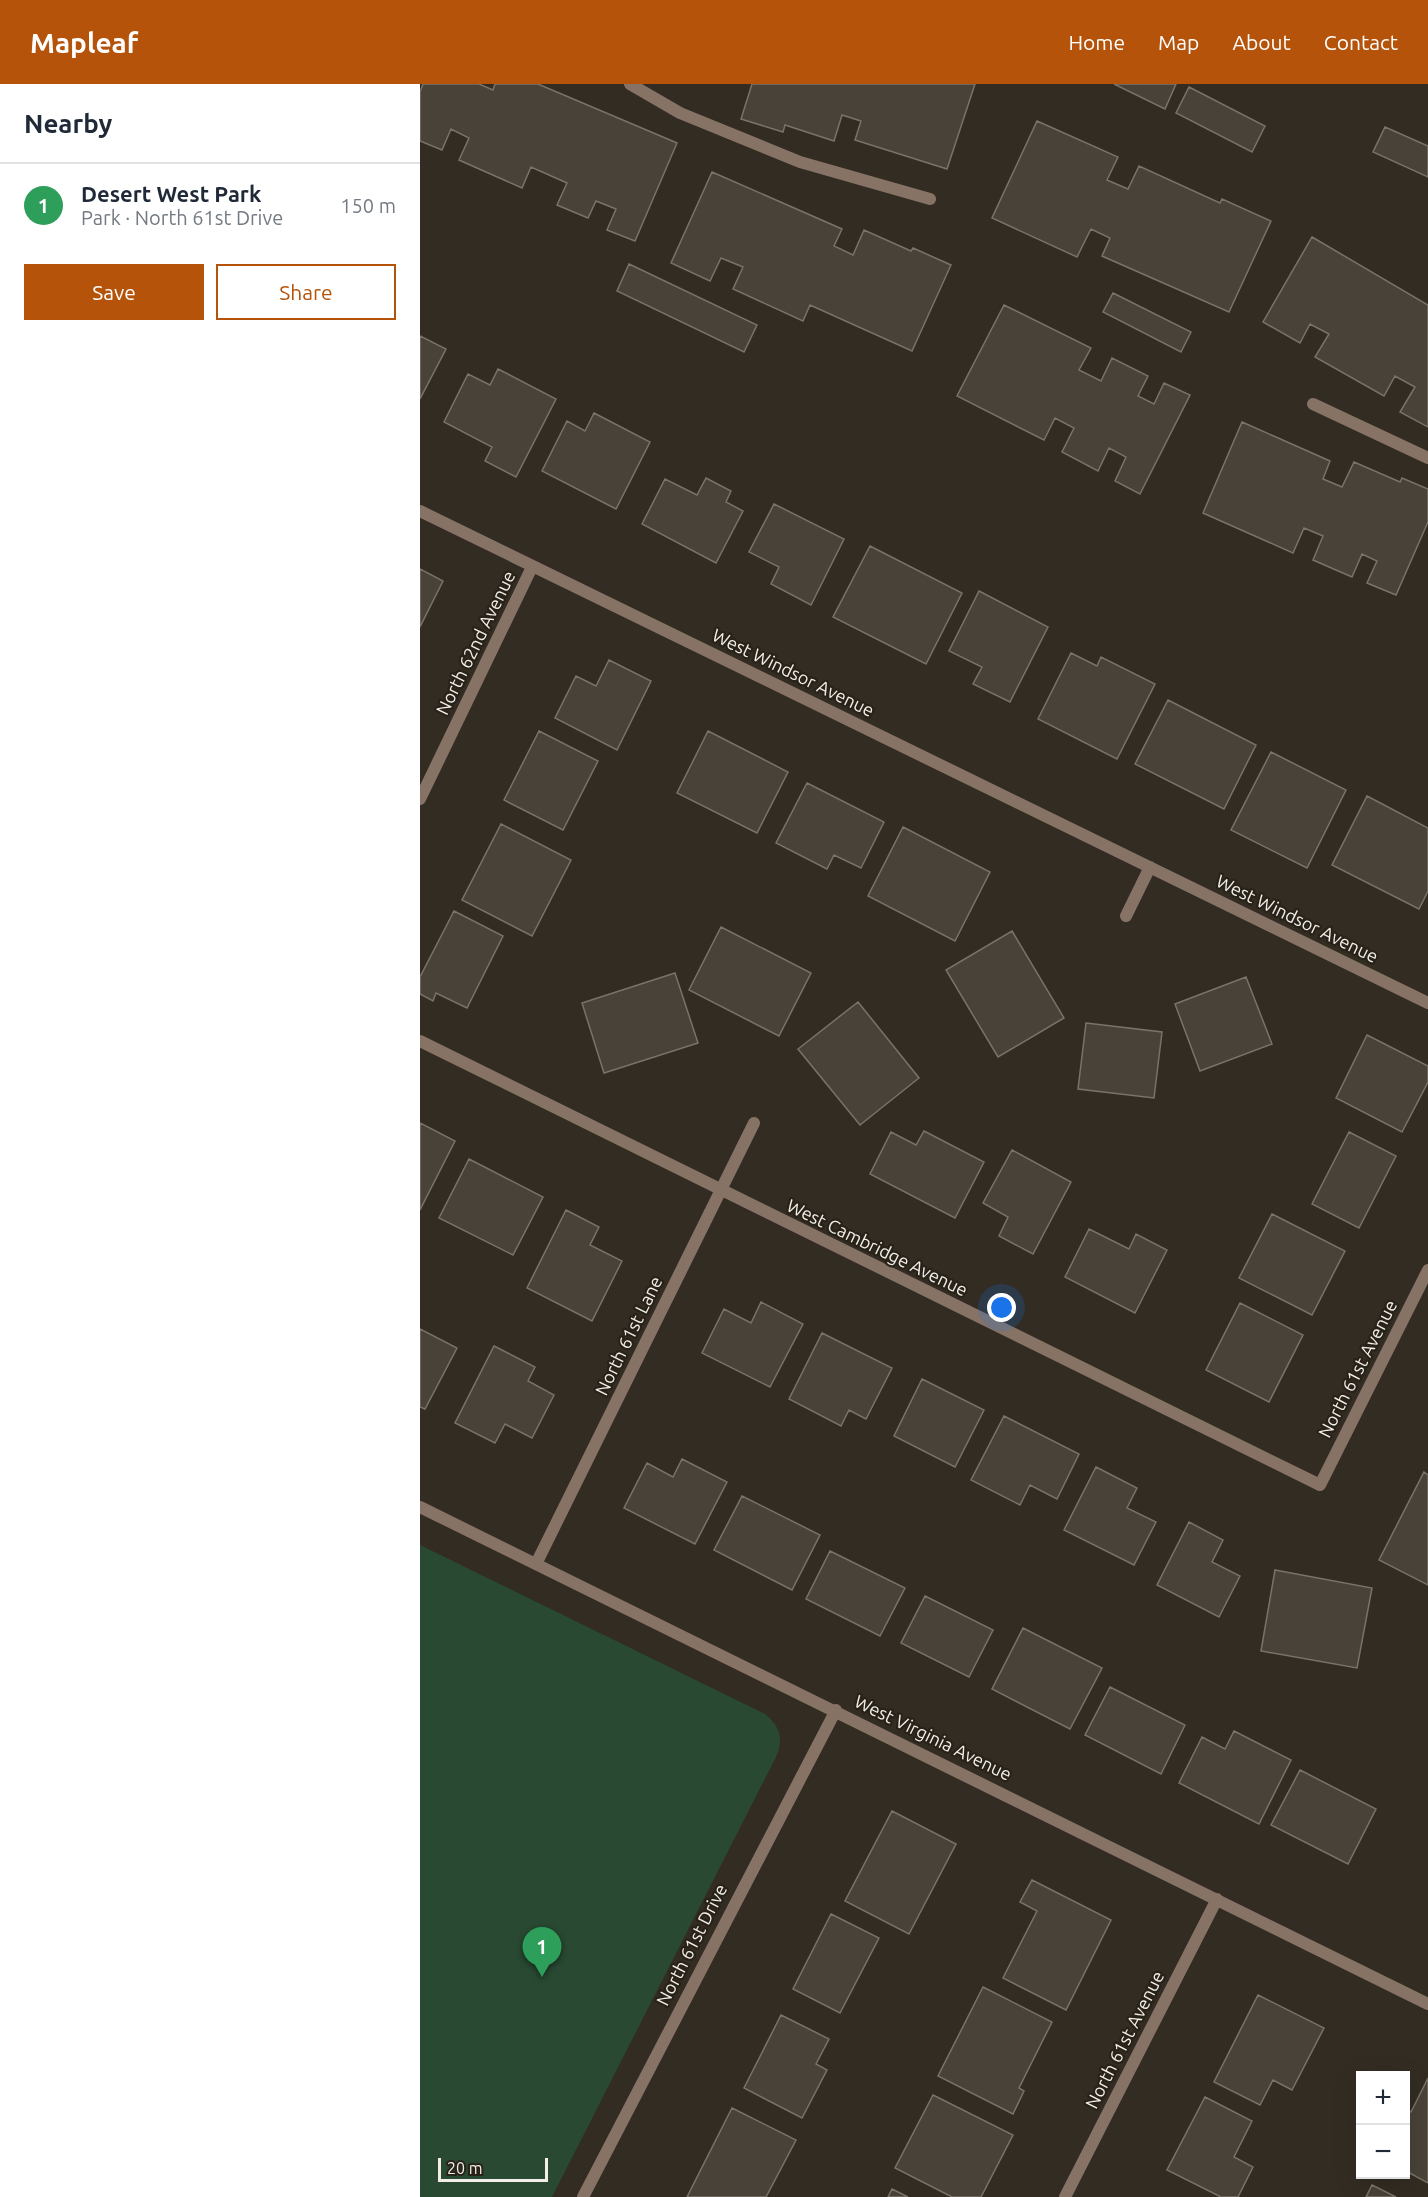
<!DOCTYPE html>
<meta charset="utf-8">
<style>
:root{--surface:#fff;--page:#f2f2f3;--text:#1f2937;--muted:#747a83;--line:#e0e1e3;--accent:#b45309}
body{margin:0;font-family:Ubuntu,sans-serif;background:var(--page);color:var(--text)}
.controls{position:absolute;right:18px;bottom:18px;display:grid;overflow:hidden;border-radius:0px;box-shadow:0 6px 24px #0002}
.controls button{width:54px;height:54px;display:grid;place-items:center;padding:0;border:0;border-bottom:2px solid var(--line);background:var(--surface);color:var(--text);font:30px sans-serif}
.scale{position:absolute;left:18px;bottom:15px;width:110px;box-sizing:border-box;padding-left:6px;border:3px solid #f2eee8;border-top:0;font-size:16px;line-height:21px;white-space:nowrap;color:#f2eee8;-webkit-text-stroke:4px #282219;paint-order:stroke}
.you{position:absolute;left:582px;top:1224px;width:21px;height:21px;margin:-15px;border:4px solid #fff;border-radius:50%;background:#1a73e8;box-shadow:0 0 0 9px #1a73e833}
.badge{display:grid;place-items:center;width:39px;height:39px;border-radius:50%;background:var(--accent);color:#fff;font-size:20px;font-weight:700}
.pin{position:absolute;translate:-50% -50px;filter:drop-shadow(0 2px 3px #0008)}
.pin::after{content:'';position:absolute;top:32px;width:21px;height:18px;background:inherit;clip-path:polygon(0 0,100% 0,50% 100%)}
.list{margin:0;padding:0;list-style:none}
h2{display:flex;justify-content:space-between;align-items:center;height:78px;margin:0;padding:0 24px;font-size:26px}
h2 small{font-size:20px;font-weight:400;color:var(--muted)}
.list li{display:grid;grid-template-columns:39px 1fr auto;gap:18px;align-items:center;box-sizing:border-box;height:84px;padding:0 24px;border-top:2px solid var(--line)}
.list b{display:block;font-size:22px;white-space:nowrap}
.list p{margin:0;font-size:20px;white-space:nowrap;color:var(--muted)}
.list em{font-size:20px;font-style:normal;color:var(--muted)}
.actions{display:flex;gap:12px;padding:18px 24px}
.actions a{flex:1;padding:14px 0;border:2px solid var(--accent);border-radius:0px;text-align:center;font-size:21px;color:var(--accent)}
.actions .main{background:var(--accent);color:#fff}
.map{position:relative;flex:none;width:1008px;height:2113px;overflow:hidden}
header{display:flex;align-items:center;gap:36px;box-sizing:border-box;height:84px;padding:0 30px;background:var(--accent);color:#fff}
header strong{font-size:28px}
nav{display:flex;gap:33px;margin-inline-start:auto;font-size:21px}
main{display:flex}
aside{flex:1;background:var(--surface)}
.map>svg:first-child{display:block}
.green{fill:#294932}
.building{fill:#484238;stroke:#7a7368;stroke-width:1.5}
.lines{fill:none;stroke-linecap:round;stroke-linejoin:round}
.lane{stroke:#877365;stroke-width:12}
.street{stroke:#877365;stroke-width:12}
.labels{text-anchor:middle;stroke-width:4.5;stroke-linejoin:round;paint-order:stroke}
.street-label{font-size:18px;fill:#f2eee8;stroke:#282219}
</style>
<header>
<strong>Mapleaf</strong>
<nav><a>Home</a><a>Map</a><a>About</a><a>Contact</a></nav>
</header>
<main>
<aside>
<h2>Nearby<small></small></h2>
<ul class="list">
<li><span class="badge" style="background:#2e9e5b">1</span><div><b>Desert West Park</b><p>Park · North 61st Drive</p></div><em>150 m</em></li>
</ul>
<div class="actions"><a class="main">Save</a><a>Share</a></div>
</aside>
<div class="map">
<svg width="1008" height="2113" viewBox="0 0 1008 2113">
<rect width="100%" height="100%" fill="#322c22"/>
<path class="green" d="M0,1461L345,1630C360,1642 364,1655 356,1673L132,2113H0Z"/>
<path class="building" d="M3,0H59L73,6L75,0H118L257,59L215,157L187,146L196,125L176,117L168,134L137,121L147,99L111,83L102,104L39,76L49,54L31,45L22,66L0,57V8Z
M332,0H555L527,85L435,56L441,37L422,31L414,57L365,41L363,48L321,35Z
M694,0H756L745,25Z
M769,3L845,42L832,68L756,29Z
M617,37L698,73L687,96L708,105L719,82L800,119L802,115L851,137L809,228L682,172L690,154L671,145L657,173L572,134Z
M965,43L1008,62V93L953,68Z
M292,88L422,145L414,162L433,171L444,146L491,167L493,164L531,181L492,267L390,221L383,237L313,205L323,183L301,174L290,197L251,179Z
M892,153L1008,221V343L980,328L995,303L975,292L964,312L895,273L909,250L890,240L880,259L843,238Z
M209,180L337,241L324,268L197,207Z
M693,209L771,248L761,268L683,228Z
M584,221L671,264L659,286L681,297L692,274L728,292L718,312L734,320L744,299L770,311L720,410L695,397L706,373L689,364L678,387L642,368L654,344L635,334L624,356L537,312Z
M0,252L26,265L0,315Z
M78,285L136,315L96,393L65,377L72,363L24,338L48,290L70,301Z
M174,329L230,358L196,425L122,387L147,337L165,347Z
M822,338L910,377L903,395L922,403L934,378L980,398L982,394L1008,405V438L976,511L947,499L957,477L942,470L932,493L893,476L903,452L884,444L873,469L783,429Z
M286,394L311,407L306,418L323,427L296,479L222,440L245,395L277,411Z
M354,420L424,455L391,521L351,500L359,483L329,468Z
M450,462L542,509L506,580L413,533Z
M0,485L23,497L0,543Z
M559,507L628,543L590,618L553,600L562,583L529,567Z
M651,569L677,582L681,573L735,600L697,675L618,635Z
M189,576L231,597L197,666L135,634L156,592L176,602Z
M748,616L836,661L804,725L715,680Z
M119,647L178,677L143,746L84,716Z
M288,647L368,688L337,749L257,709Z
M851,668L926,706L887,784L811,746Z
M387,699L464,738L441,784L414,771L407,785L356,759Z
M947,712L1008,744V807L999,825L912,781Z
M81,740L151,776L112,852L42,816Z
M483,743L570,788L535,857L448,812Z
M34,827L83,852L47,924L16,909L13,917L0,910V893Z
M301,843L391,889L359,952L269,906Z
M592,847L644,934L578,973L526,886Z
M255,889L278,959L184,989L162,919Z
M826,893L852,960L780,987L755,920Z
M438,918L499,994L440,1041L378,965Z
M666,939L742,948L734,1014L658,1005Z
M947,951L1008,982V998L982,1048L916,1014Z
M0,1039L35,1057L0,1126Z
M504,1047L564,1078L535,1134L450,1090L471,1048L496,1061Z
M929,1048L976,1072L939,1144L892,1120Z
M592,1066L651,1098L613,1170L579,1152L588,1133L563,1119Z
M49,1075L123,1113L93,1171L19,1134Z
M146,1126L179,1143L170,1161L202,1177L172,1237L107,1204Z
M852,1130L925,1167L892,1231L819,1194Z
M669,1145L709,1165L716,1150L747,1166L715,1229L645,1193Z
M341,1218L383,1240L350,1303L282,1269L304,1225L331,1239Z
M820,1219L883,1251L849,1318L786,1286Z
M0,1245L37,1264L5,1325L0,1323Z
M402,1249L472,1284L446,1335L429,1326L421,1342L369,1315Z
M74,1262L115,1283L108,1297L134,1311L112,1354L85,1340L75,1359L35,1339Z
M502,1295L564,1326L535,1383L474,1352Z
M584,1332L659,1370L637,1415L610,1401L600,1421L551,1396Z
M262,1375L307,1398L275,1460L204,1424L227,1379L253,1393Z
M676,1383L717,1404L707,1424L736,1438L714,1481L644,1446Z
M1004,1388L1008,1391V1501L959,1476Z
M322,1412L400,1451L372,1506L294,1466Z
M769,1438L803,1456L792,1478L820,1492L799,1533L737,1501Z
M410,1467L485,1504L460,1552L386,1515Z
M855,1486L952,1504L937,1584L841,1567Z
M505,1512L573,1546L549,1593L481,1559Z
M603,1544L682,1584L650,1645L572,1605Z
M690,1603L765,1641L741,1690L665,1651Z
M814,1647L871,1676L839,1740L759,1699L782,1653L805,1665Z
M880,1686L956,1725L928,1780L851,1741Z
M472,1727L536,1760L489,1850L425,1817Z
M612,1796L691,1836L646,1926L583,1894L617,1827L600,1818Z
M411,1830L459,1854L420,1929L373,1905Z
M563,1903L632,1938L599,2004L604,2007L593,2030L518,1992Z
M838,1911L904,1944L872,2006L853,1996L840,2021L794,1998Z
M361,1931L409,1955L396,1980L407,1986L382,2034L324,2004Z
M1008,1994V2099L986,2087V2025L991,2028Z
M513,2011L593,2051L561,2113H532L475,2084Z
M785,2013L832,2037L814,2073L833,2083L818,2113H801L747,2086Z
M312,2024L376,2056L346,2113H267Z
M952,2101L976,2113H946Z
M472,2105L488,2113H468Z"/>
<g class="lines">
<path class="lane" d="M210,0L260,29L380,78L510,115
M893,320L1008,374"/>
<path class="street" d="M0,427L1008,919
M0,715L112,483
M706,832L730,783
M0,957L900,1401L1008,1186
M0,1423L1008,1920
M116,1480L334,1039
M163,2113L416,1626
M645,2113L797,1815"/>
</g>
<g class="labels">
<g class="street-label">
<text transform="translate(56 559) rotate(-64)" y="6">North 62nd Avenue</text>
<text transform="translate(373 589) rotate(26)" y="6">West Windsor Avenue</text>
<text transform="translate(877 835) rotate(26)" y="6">West Windsor Avenue</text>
<text transform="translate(457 1164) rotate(26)" y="6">West Cambridge Avenue</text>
<text transform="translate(209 1252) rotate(-64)" y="6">North 61st Lane</text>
<text transform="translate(938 1285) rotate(-63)" y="6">North 61st Avenue</text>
<text transform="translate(513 1654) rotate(26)" y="6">West Virginia Avenue</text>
<text transform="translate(272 1861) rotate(-63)" y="6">North 61st Drive</text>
<text transform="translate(705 1956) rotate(-63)" y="6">North 61st Avenue</text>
</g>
</g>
</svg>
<div class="controls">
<button>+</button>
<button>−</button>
</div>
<div class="scale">20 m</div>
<div class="you"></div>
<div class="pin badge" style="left:122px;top:1893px;background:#2e9e5b">1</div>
</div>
</main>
